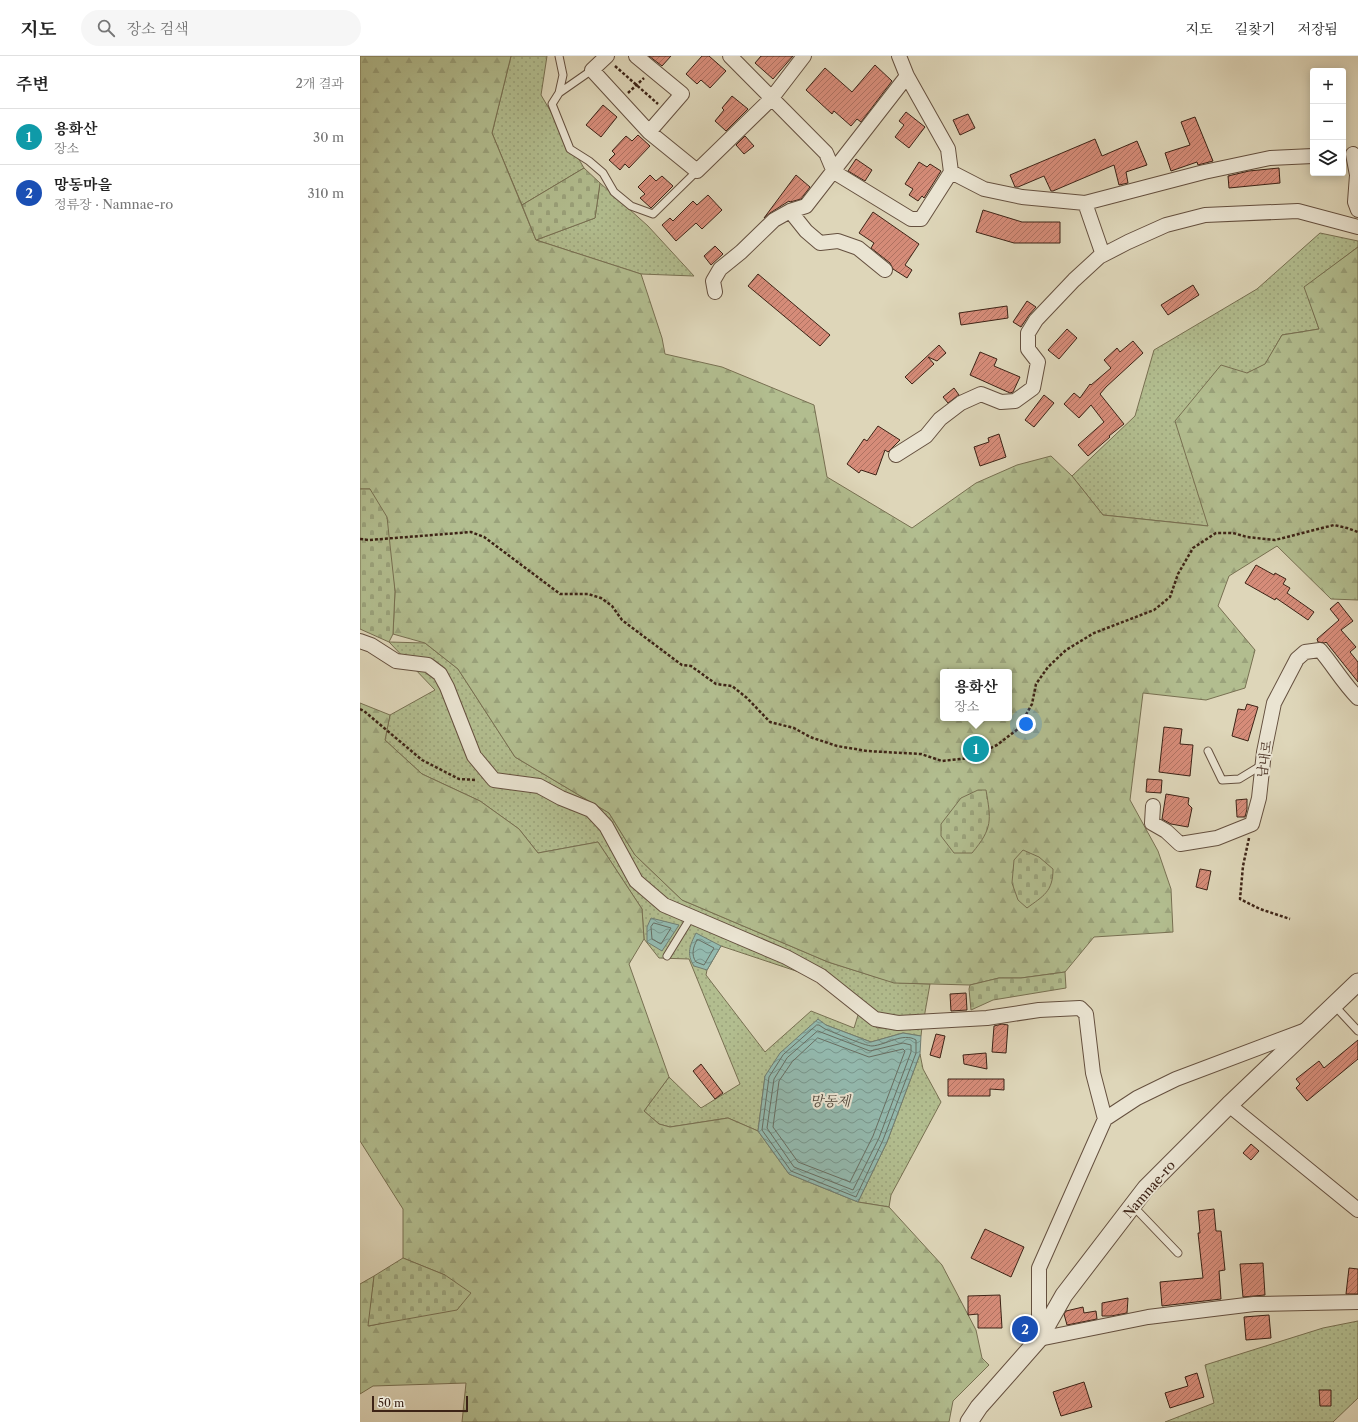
<!DOCTYPE html>
<html lang="ko">
<meta charset="utf-8">
<style>
:root{--surface:#fff;--page:#f6f6f6;--text:#222;--muted:#767676;--line:#e0e0e0;--accent:#db2777}
body{margin:0;font-family:"Libre Caslon Text","Noto Serif KR",serif;background:var(--page);color:var(--text)}
.controls{position:absolute;right:12px;top:12px;display:grid;overflow:hidden;border-radius:4px;box-shadow:0 2px 10px #0003}
.controls button{width:36px;height:36px;display:grid;place-items:center;padding:0;border:0;border-bottom:1px solid var(--line);background:var(--surface);color:var(--text);font:20px sans-serif}
.scale{position:absolute;left:12px;bottom:10px;width:96px;box-sizing:border-box;padding-left:4px;border:2px solid #3d2316;border-top:0;font-size:11px;line-height:14px;white-space:nowrap;color:#3d2316;-webkit-text-stroke:3px #eae4d2;paint-order:stroke}
.you{position:absolute;left:666px;top:668px;width:14px;height:14px;margin:-10px;border:3px solid #fff;border-radius:50%;background:#1a73e8;box-shadow:0 0 0 6px #1a73e833}
.badge{display:grid;place-items:center;width:26px;height:26px;border-radius:50%;background:var(--accent);color:#fff;font-size:13px;font-weight:700}
.pin{position:absolute;translate:-50% -50%;border:2px solid #fff;box-shadow:0 1px 4px #0006}
.popup{position:absolute;left:580px;top:613px;width:72px;height:52px;box-sizing:border-box;display:grid;place-content:center;border-radius:4px;background:var(--surface);filter:drop-shadow(0 1px 3px #0005);font-size:13px;white-space:nowrap;color:var(--muted)}
.popup b{font-size:15px;color:var(--text)}
.popup::after{content:'';position:absolute;left:50%;top:100%;margin-left:-8px;border:8px solid transparent;border-top-color:var(--surface)}
.list{margin:0;padding:0;list-style:none}
h2{display:flex;justify-content:space-between;align-items:center;height:52px;margin:0;padding:0 16px;font-size:17px}
h2 small{font-size:13px;font-weight:400;color:var(--muted)}
.list li{display:grid;grid-template-columns:26px 1fr auto;gap:12px;align-items:center;box-sizing:border-box;height:56px;padding:0 16px;border-top:1px solid var(--line)}
.list b{display:block;font-size:15px;white-space:nowrap}
.list p{margin:0;font-size:13px;white-space:nowrap;color:var(--muted)}
.list em{font-size:13px;font-style:normal;color:var(--muted)}
.icon{flex:none;width:22px;height:22px;fill:none;stroke:currentColor;stroke-width:2;stroke-linecap:round;stroke-linejoin:round}
.map{position:relative;flex:none;width:998px;height:1366px;overflow:hidden}
header{display:flex;align-items:center;gap:24px;box-sizing:border-box;height:56px;padding:0 20px;background:var(--surface);border-bottom:1px solid var(--line)}
header strong{font-size:19px}
nav{display:flex;gap:22px;margin-inline-start:auto;font-size:14px}
.search{width:280px;height:36px;background:var(--page);display:flex;align-items:center;gap:10px;box-sizing:border-box;padding:0 14px;border-radius:22px;color:var(--muted);font-size:15px}
main{display:flex}
aside{flex:1;background:var(--surface)}
.map>svg:first-child{display:block}
.grass{fill:url(#grass-dots);stroke:#787052}
.forest{fill:url(#forest-firs);stroke:#787052;fill-rule:evenodd}
.cemetery{fill:url(#cemetery-stones);stroke:#787052}
.water{fill:url(#water-waves);stroke:#717d71}
.lines{fill:none;stroke-linecap:round;stroke-linejoin:round}
.shore{stroke:#686e62;stroke-width:1}
.building{fill:url(#building-hatch);stroke:#3d2316}
.service-casing{stroke:#65503f;stroke-width:9}
.minor-casing{stroke:#65503f;stroke-width:16}
.tertiary-casing{stroke:#65503f;stroke-width:19}
.path{stroke:#3d2316;stroke-width:2.5;stroke-dasharray:3 2;stroke-linecap:butt}
.service{stroke:#eae4d2;stroke-width:7}
.minor{stroke:#eae4d2;stroke-width:14}
.tertiary{stroke:#eae4d2;stroke-width:17}
.labels{text-anchor:middle;stroke-width:4;stroke-linejoin:round;paint-order:stroke}
.street-label{font-size:13px;fill:#3d2316;stroke:#eae4d2}
.water-label{font-size:14px;font-style:italic;fill:#52483c;stroke:#eae4d2}
</style>
<header>
<strong>지도</strong>
<div class="search"><svg class="icon" aria-label="search" viewBox="0 0 24 24"><circle cx="10" cy="10" r="6"/><path d="M15 15l6 6"/></svg>장소 검색</div>
<nav><a>지도</a><a>길찾기</a><a>저장됨</a></nav>
</header>
<main>
<aside>
<h2>주변<small>2개 결과</small></h2>
<ul class="list">
<li><span class="badge" style="background:#0f9aa8">1</span><div><b>용화산</b><p>장소</p></div><em>30 m</em></li>
<li><span class="badge" style="background:#1a4fb4">2</span><div><b>망동마을</b><p>정류장 · Namnae-ro</p></div><em>310 m</em></li>
</ul>
</aside>
<div class="map">
<svg width="998" height="1366" viewBox="0 0 998 1366">
<defs>
<pattern id="grass-dots" width="8" height="8" patternUnits="userSpaceOnUse"><rect width="8" height="8" fill="#b2bd8f"/><path d="M2 2h.1M6 6h.1" fill="none" stroke="#9aa27b" stroke-width="1.8" stroke-linecap="round"/></pattern>
<pattern id="forest-firs" width="22" height="20" patternUnits="userSpaceOnUse"><rect width="22" height="20" fill="#b2bd8f"/><path d="M5 1l3.5 6h-7zM16 11l3.5 6h-7z" fill="#9aa27b"/></pattern>
<pattern id="cemetery-stones" width="16" height="16" patternUnits="userSpaceOnUse"><rect width="16" height="16" fill="#b2bd8f"/><path d="M2 7V4a2 2 0 0 1 4 0v3zM10 15v-3a2 2 0 0 1 4 0v3z" fill="#9aa27b"/></pattern>
<pattern id="water-waves" width="16" height="10" patternUnits="userSpaceOnUse"><rect width="16" height="10" fill="#93b9ae"/><path d="M0 5q4-4 8 0t8 0" fill="none" stroke="#79968d"/></pattern>
<pattern id="building-hatch" width="6" height="6" patternUnits="userSpaceOnUse"><rect width="6" height="6" fill="#d68c79"/><path d="M-1 1l2-2M0 6l6-6M5 7l2-2" fill="none" stroke="#af7262"/></pattern>
</defs>
<rect width="100%" height="100%" fill="#ded6b9"/>
<filter id="stains"><feTurbulence type="fractalNoise" baseFrequency=".005" numOctaves="4"/><feColorMatrix values="0 0 0 0 .2 0 0 0 0 .09 0 0 0 0 .02 0 0 0 .5 -.17"/></filter>
<radialGradient id="worn" r=".72"><stop offset=".6" stop-color="#630" stop-opacity="0"/><stop offset="1" stop-color="#630" stop-opacity=".3"/></radialGradient>
<path class="grass" d="M151,0H187L181,39L224,112L162,149L132,77Z
M240,127L288,170L334,220L281,218L176,184L235,162Z
M960,177L998,185V191L945,231L959,273L922,279L905,309L887,317L849,470L743,459L712,420L775,360L794,294L897,233Z
M29,586L65,587L98,613L155,701L249,757L275,799L322,844L468,906L519,922L540,927L570,928L564,962L519,958L448,919L361,890L347,914L346,919L405,996L451,955L494,972L499,956L517,972L562,971L561,980L543,977L511,986L466,969L405,1020L398,1075L368,1062L310,1071L299,1068L284,1055L309,1021L341,1052L380,1028L329,903L299,902L284,883L282,853L238,786L178,797L159,773L120,745L62,718L25,684L30,659L75,634Z
M560,998L563,1013L581,1046L531,1139L529,1151L498,1146L527,1086Z
M998,1265V1342L973,1366H805L854,1347L845,1309L963,1272Z"/>
<path class="forest" d="M0,0H151L132,77L176,184L281,218L302,282L305,298L362,311L454,349L467,421L552,472L616,427L657,409L691,400L712,420L743,459L848,470L815,365L861,309L887,317L905,308L922,279L959,273L944,231L998,191V544L971,543L917,490L869,520L858,550L895,594L885,632L846,644L783,637L770,744L798,795L811,833L813,876L734,881L705,916L661,922H639L610,929L534,927L468,906L322,844L275,799L249,757L155,701L98,613L65,587L33,578L35,535L31,508L10,433H0ZM583,616H649V662H583Z
M0,647L30,659L25,684L62,718L120,745L159,773L178,797L238,786L282,853L284,883L269,908L309,1021L284,1055L299,1068L310,1071L368,1062L398,1075L429,1118L498,1146L529,1151L582,1209L616,1274L622,1302L629,1309L593,1345L589,1366H102L106,1327L13,1330L0,1338V1228L14,1220L9,1270L32,1265L85,1219L43,1202V1153L0,1085Z"/>
<path class="cemetery" d="M224,112L240,127L235,162L176,184L162,149Z
M0,433H10L27,461L35,535L33,578L29,586L0,573Z
M618,734H626C631,764 633,772 612,797H594L581,780V768L601,742Z
M663,794L679,801L693,813C693,836 683,840 667,852L658,844L652,827L654,804Z
M705,916L706,932L633,944L611,954L609,933L610,929L639,922H661Z
M43,1202L85,1219L111,1237L97,1254L8,1270L14,1220Z"/>
<path class="water" d="M291,862L319,869L302,895L287,886V871Z
M336,877L361,890L347,914L334,910C326,898 330,889 336,877Z
M458,963L466,969L511,986L543,977L561,980L560,998L527,1086L498,1146L429,1118L398,1075L405,1020L420,997Z"/>
<g class="lines">
<path class="shore" d="M294,867L311,872L301,888L292,883L291,871Z
M337,884H339L354,892L344,909L336,906C331,899 333,891 337,884Z
M457,969H459L465,973C473,976 505,990 512,990C526,989 543,976 556,984V997L523,1084L496,1141L431,1115L402,1074L409,1021L423,999Z
M458,975L510,995L543,987L551,989V996L519,1082L493,1134L434,1111L407,1072L414,1023L427,1002Z
M458,982L509,1001L543,993L545,995L513,1080L490,1126L438,1106L413,1071L419,1025L432,1006Z"/>
</g>
<path class="building" d="M289,0H311L302,10Z
M342,0H349L366,15L350,32L341,24L337,28L326,18Z
M401,0H433L413,23L395,7Z
M515,9L532,25L501,66L497,63L491,70L474,55L472,58L446,34L465,12L492,36Z
M372,40L388,53L366,75L355,65L364,54L362,52Z
M243,49L257,61L241,81L226,69Z
M546,56L565,71L549,92L535,81L544,69L539,65Z
M608,58L615,72L600,79L593,64Z
M835,61L853,105L838,109L837,106L811,115L805,97L830,89L821,66Z
M278,79L290,90L269,112L265,108L260,114L249,104L255,98L252,95L266,80L272,85Z
M385,80L394,90L384,98L376,89Z
M735,83L742,100L777,85L787,109L766,116L768,127L759,129L754,109L693,135H691L684,120L658,131H655L650,119Z
M496,103L512,114L505,125L488,115Z
M559,106L567,111L570,108L581,115L564,142L562,140L558,145L549,139L553,133L545,128Z
M919,112L920,127L869,132L868,120L889,115Z
M290,119L296,125L302,120L313,130L291,152L280,142L285,138L278,131Z
M436,119L450,131L441,143L430,146L429,145L410,157L404,162Z
M348,139L362,154L342,173L336,167L316,185L302,169L310,162L313,165L333,145L337,149Z
M623,154L662,166H700V187H654L616,176Z
M513,156L559,188L545,209L552,214L547,222L533,213L530,207L511,192L514,187L499,177Z
M355,190L363,198L351,209L344,200Z
M398,218L470,279L460,290L388,230Z
M833,229L839,239L808,259L801,249Z
M667,245L676,251L669,259L661,271L653,266Z
M647,250L648,262L601,269L599,257Z
M707,273L717,282L699,303L688,294Z
M773,285L783,297L746,331L740,338L764,368L749,380L750,381L728,400L718,389L744,366L731,349L719,362L704,348L714,337L720,342L730,328L731,329L751,312L744,304L757,292L760,296Z
M579,289L586,297L577,305L568,301L574,308L552,328L545,321Z
M620,296L637,303L634,310L660,321L653,336L650,337L610,319Z
M594,332L599,339L588,347L583,341Z
M684,339L694,347L674,371L665,364Z
M518,370L540,384L528,396L525,394L516,419L501,414L499,417L487,408L504,383L507,385Z
M639,378L646,401L620,410L614,391L629,386L628,382Z
M896,509L914,519L915,517L926,523L923,528L930,532L927,537L954,556L948,564L916,542L915,544L885,527Z
M978,546L993,565L981,574L996,591L990,596L998,606V626L966,586L965,587L958,586L957,583L979,564L970,553Z
M887,648L898,651L888,685L872,680L878,653L885,654Z
M804,671L822,673L820,688L833,689L830,720L799,716Z
M787,723L802,724L801,737L786,736Z
M806,738L829,742L828,748L832,752L828,771L811,768L802,763Z
M887,743V753L885,761H877L876,744Z
M840,813L851,815L847,834L836,831Z
M606,937L607,954L591,955L590,938Z
M642,968L648,969L646,997L632,996L634,970Z
M576,978L585,980L580,1002L570,999Z
M998,984V1003L947,1045L936,1032L940,1028L936,1023L959,1005L964,1012Z
M626,997L627,1013L604,1008L603,999Z
M341,1008L363,1037L355,1043L333,1015Z
M588,1023H644V1034L630,1033V1040H588Z
M891,1088L899,1095L891,1104L883,1097Z
M854,1153L856,1175H861L865,1214L859,1215L861,1243L802,1250L800,1226L843,1222L838,1177H840L838,1155Z
M625,1173L664,1191L651,1221L611,1202Z
M903,1207L905,1239L883,1241L880,1208Z
M989,1212L998,1213V1238H986Z
M640,1239L642,1272H618V1258L608,1259V1240Z
M768,1242L767,1257L751,1260H742V1247Z
M723,1251L724,1257L736,1255L737,1263L707,1269L704,1258L706,1255Z
M909,1259L911,1282L886,1284L884,1261Z
M837,1317L844,1341L810,1352L805,1337L828,1330L825,1321Z
M724,1326L732,1351L701,1360L693,1336Z
M959,1334H971V1350H960Z"/>
<g class="lines">
<g class="service-casing">
<path id="service" d="M199,0L203,19L199,37
M232,14L199,37L192,48L210,93L229,105L243,117L254,136L271,150L293,158L337,115
M848,695L862,724L879,723L902,709
M307,900L331,861
M974,949L998,975
M773,1150L818,1197"/>
</g>
<g class="minor-casing">
<path id="minor" d="M247,0L232,14L289,76L337,115L411,43L444,0
M276,0L322,38L289,76
M370,0L466,97L474,116L551,163H561L591,116
M539,0L547,20L588,93L591,116L624,133L662,141L725,147L844,116L910,102L953,100
M993,98L997,119L995,146L998,154
M725,147L743,199
M430,155L446,175L460,187L478,185L498,192L525,214
M355,236L353,225L360,213L381,196L414,164L430,155L446,150L547,20
M536,399L566,380L580,363L601,347L621,338L641,346L655,345L673,332L678,306L668,293V277L676,264L714,224L739,201L768,186L806,169L845,159L938,155L998,171
M0,585L11,589L36,605L68,609L80,618L87,631L114,700L134,724L179,730L201,742L231,754L246,770L276,825L304,849L426,901L461,920L515,963L538,967L627,962L679,954L720,952L726,958L733,1017L745,1063L777,1042L816,1023L946,974
M793,750L792,767L806,775L820,788L857,782L892,768L899,742L904,696L914,647L937,603L945,596L960,594C973,609 983,627 998,642
M869,1049L998,1154
M745,1063L679,1212V1283L788,1261L894,1248L998,1246"/>
</g>
<g class="tertiary-casing">
<path id="tertiary" d="M609,1366L619,1351L679,1283L704,1239L786,1132L869,1049L998,926"/>
</g>
<path class="path" d="M255,10L298,48
M268,37L284,22
M0,483L9,484L111,476L124,481L200,538H228L241,542L252,550L262,564L322,609L331,610L356,628L372,630L387,642L410,666L434,672L450,681L477,690L507,695L561,698L582,705L609,702L637,689L658,673L672,648L676,628L688,611L706,594L734,577L794,554L810,541L818,518L833,492L856,477H873L887,481L915,484L974,469L987,472L998,476
M0,653L4,655L62,704L99,723L117,724
M889,782L883,810L880,843L900,853L930,863"/>
<use href="#service" class="service"/>
<use href="#minor" class="minor"/>
<use href="#tertiary" class="tertiary"/>
</g>
<g class="labels">
<g class="street-label">
<text transform="translate(904 703) rotate(-82)" y="5">남내로</text>
<text transform="translate(789 1133) rotate(-49)" y="5">Namnae-ro</text>
</g>
<g class="water-label">
<text x="470" y="1050">망동제</text>
</g>
</g>
<rect width="100%" height="100%" filter="url(#stains)"/>
<rect width="100%" height="100%" fill="url(#worn)"/>
</svg>
<div class="controls">
<button>+</button>
<button>−</button>
<button><svg class="icon" aria-label="layers" viewBox="0 0 24 24"><path d="M12 4l9 5-9 5-9-5zM3 14l9 5 9-5"/></svg></button>
</div>
<div class="scale">50 m</div>
<div class="you"></div>
<div class="pin badge" style="left:616px;top:693px;background:#0f9aa8">1</div>
<div class="popup"><b>용화산</b>장소</div>
<div class="pin badge" style="left:665px;top:1273px;background:#1a4fb4">2</div>
</div>
</main>
